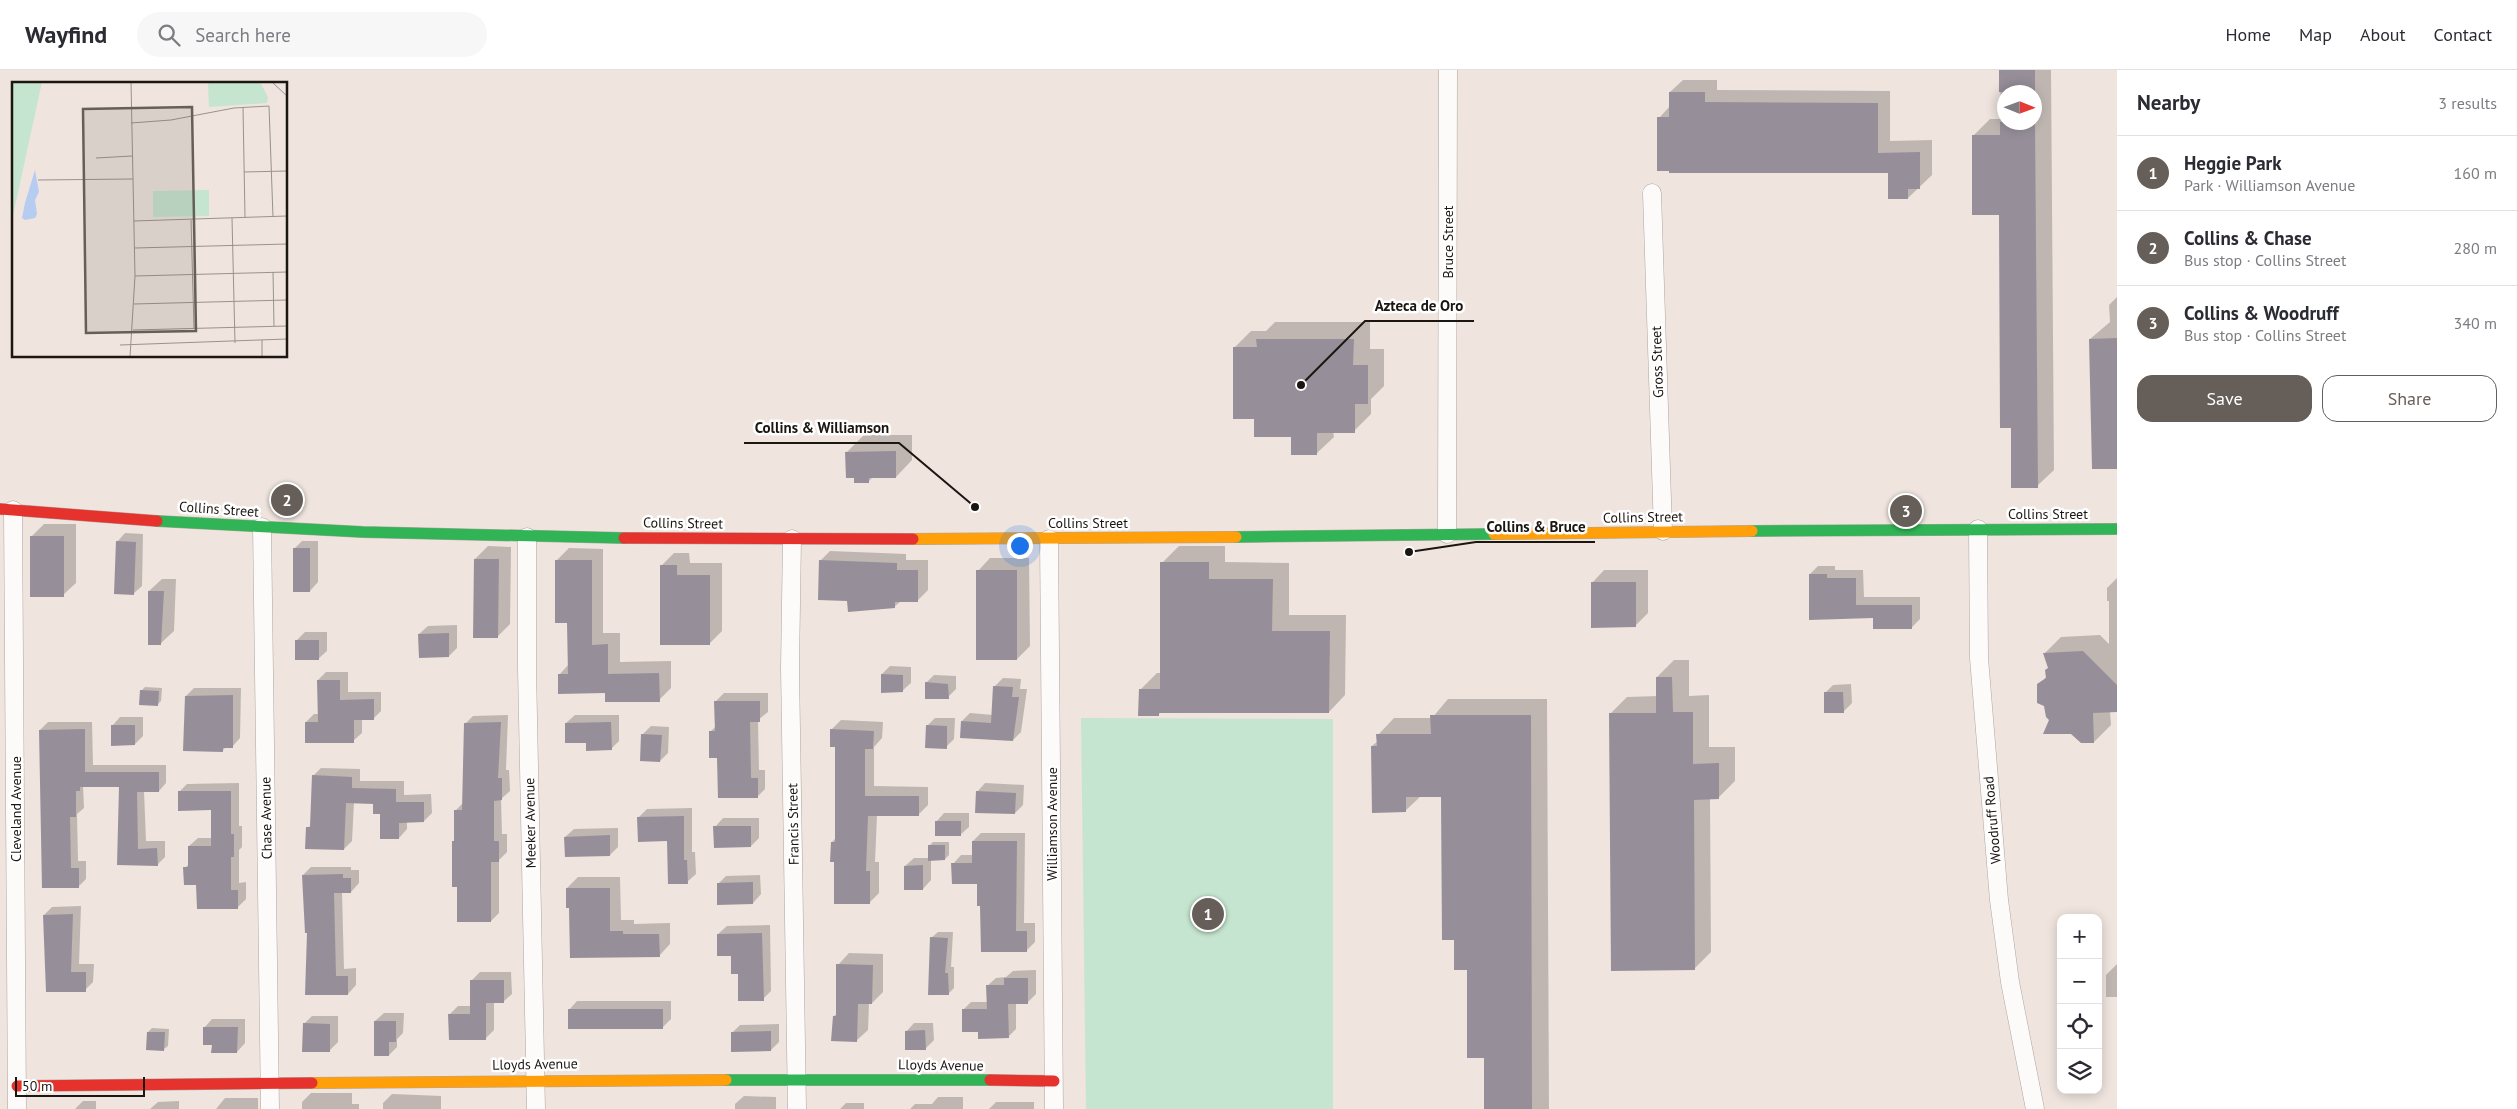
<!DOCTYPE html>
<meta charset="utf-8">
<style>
:root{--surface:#fff;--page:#f7f7f7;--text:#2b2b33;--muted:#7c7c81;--line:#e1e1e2;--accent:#665e59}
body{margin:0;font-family:"PT Sans",sans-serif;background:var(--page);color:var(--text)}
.controls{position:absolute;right:15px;bottom:15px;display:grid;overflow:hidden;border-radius:10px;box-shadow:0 2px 12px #0003}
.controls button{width:45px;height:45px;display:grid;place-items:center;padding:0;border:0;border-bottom:1px solid var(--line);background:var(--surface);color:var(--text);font:25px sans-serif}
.compass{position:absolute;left:1997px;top:15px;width:45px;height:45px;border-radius:50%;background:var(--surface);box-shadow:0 2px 12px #0003;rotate:91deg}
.scale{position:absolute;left:15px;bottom:12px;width:130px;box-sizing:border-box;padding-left:5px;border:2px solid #1c1612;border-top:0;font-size:14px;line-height:18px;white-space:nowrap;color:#1c1612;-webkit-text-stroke:4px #fff;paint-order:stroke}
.you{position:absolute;left:1019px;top:475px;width:18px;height:18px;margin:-12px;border:4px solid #fff;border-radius:50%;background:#1a73e8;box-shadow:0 0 0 8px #1a73e833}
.badge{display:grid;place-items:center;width:32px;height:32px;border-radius:50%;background:var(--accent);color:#fff;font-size:16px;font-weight:700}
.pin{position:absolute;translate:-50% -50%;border:2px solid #fff;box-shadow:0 1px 5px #0006}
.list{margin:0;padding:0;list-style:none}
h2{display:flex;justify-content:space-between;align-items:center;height:65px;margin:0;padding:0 20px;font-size:21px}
h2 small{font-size:16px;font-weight:400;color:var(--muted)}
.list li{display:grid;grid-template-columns:32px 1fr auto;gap:15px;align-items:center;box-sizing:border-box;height:75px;padding:0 20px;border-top:1px solid var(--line)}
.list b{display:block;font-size:19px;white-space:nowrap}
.list p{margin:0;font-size:16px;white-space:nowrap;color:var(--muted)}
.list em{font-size:16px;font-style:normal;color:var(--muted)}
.actions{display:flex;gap:10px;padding:15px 20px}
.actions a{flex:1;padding:11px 0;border:1px solid var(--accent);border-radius:15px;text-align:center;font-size:18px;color:var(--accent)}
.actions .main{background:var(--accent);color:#fff}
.icon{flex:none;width:28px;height:28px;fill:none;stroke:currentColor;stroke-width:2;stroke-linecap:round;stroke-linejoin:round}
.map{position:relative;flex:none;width:2117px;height:1039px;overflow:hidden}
header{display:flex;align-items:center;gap:30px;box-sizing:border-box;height:70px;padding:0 25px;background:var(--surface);border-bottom:1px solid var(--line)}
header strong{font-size:24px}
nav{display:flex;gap:28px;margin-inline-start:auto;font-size:18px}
.search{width:350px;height:45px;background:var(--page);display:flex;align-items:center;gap:12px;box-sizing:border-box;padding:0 18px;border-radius:28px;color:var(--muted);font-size:19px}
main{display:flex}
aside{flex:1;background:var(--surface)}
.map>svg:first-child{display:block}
.green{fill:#c6e5d0}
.shadow{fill:#0003;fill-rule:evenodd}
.building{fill:#968f99}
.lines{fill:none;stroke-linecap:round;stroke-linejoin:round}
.street-casing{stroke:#ada5a0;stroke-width:19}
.fast-casing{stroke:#ada5a0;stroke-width:12}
.slow-casing{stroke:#ada5a0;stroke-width:12}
.jam-casing{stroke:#ada5a0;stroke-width:12}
.street{stroke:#fdfbfa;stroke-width:18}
.fast{stroke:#30b455;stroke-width:11}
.slow{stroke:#ff9f0a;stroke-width:11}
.jam{stroke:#e5322d;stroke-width:11}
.labels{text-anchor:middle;stroke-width:5;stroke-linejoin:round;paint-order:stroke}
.street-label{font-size:14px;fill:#1c1612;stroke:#fff}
.inset-road{fill:none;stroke:#9b928c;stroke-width:1}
.view{fill:#665e59;fill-opacity:0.15;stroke:#665e59;stroke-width:2.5}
.inset-edge{fill:none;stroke:#1c1612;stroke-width:2.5}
.leader{fill:none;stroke:#1c1612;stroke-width:2}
.callout-dot{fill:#1c1612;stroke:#fff;stroke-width:2}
.callout-label{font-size:15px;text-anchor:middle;font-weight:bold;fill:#1c1612;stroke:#fff;stroke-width:5;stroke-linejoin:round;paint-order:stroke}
</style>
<header>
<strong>Wayfind</strong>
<div class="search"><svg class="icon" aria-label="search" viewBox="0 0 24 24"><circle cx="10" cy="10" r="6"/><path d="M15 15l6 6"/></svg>Search here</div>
<nav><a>Home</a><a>Map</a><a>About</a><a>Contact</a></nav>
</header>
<main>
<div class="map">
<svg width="2117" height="1039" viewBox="0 0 2117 1039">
<rect width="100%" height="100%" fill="#efe4de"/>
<path class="green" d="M1081,648L1333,649V1039H1086Z"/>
<path class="shadow" d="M2000,0H2051L2054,400L2037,416L2012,356L2000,144L1973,66L1990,49H2001ZM2004,22H2034V52H2004Z
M1683,10H1717V20L1890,21V71L1932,70V105L1908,128L1889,102L1659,48L1670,36V22Z
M2117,227V397L2090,269L2110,252L2109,235Z
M1275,252H1370V279H1384V316L1371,329V344L1354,361H1333L1334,367L1317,383L1292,366L1255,348L1234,278L1251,261H1266Z
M864,365H912V390L896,407H873L868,412L855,407L847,382Z
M44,454H76V513L63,525L31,467Z
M125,463L143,464L142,516L133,524L117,472Z
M302,471H318V512L310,521L294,479Z
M488,476L511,477L510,554L498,566L475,489Z
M1179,476H1225V492L1289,493V545H1346L1345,625L1329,642L1162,641L1159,644L1140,620L1157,603H1161L1162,493Z
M569,478L603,479V563H620V592L671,591V618L659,630L606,622L559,605L569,594L568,552L557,490Z
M830,481L906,484V490H928V520L918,530L901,531L894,537L849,529L820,491Z
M674,483H689L690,493H722V561L710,573L661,496Z
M990,488H1029L1030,576L1017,589L978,501Z
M1818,496H1835V500H1863L1864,527H1920V549L1911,558L1874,547L1810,549V504Z
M1604,500H1648V543L1635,556L1592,513Z
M2117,508V641H2110L2111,655L2094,672L2072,663L2051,650L2039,615L2047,606L2049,598L2044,584L2061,567L2100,565L2109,574V531H2107V518Z
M162,509H176L174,561L161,573L149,521Z
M457,555V578L449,586L419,564L428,556Z
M305,562H327V581L318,589L296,571Z
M1674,590H1689V626L1709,625V677H1735V711L1718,728H1710L1711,882L1694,899L1611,643L1627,627L1658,626L1657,607Z
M890,596L911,597V613L902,621L882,604Z
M326,602H348V622H381V641L373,649H362V663L353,671L306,652L314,644H319L318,610Z
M934,605L956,606V619L948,627L926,613Z
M1003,608L1021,609L1020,619H1027L1021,662L1013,670L962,651L970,643L993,645L995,616Z
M1851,614L1852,633L1843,642L1825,623L1833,615Z
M145,617L162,618L161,631L157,635L141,621Z
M194,618H241L240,668L232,677H226L223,680L186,626Z
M724,623H768V642L758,650L759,700H765V719L757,727L719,687L710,662L716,656L715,632Z
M1448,629H1547L1549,1039H1485V987L1468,899L1455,868L1442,726H1421L1405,741L1372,676L1378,671V665L1394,648H1432Z
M508,645L506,700H509L510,721L501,729L502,764H507V782L499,790V843L491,851L459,816L453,772L455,770V741L463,733L465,654L473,646Z
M575,645H619V671L611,679L587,672L566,653Z
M120,647H143V666L135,674L112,656Z
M935,648H955L954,669L946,677L927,656Z
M841,650L883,652L882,668L874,677V716L928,717V735L918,745H877L875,792H879V823L870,832L835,791L832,772L836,768V676L832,659Z
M48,652H92L93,695H166V713L159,721H144L146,771H165V787L157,795L119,794L121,716H83L84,738L77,744L78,791H86V809L78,817H43L40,660Z
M651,656L669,657L668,683L660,691L643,664Z
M321,698L360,699V711H404V725L431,724L432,743L424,751H407V759L399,768L375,733L354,732L352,771L344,779L308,758L312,754L313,706Z
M239,713V756H242V777L239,780V813L246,812V829L238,837L198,813L185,798L190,793L189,776L198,768H212V739L179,722L187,714Z
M985,713L1024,715L1023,735L1015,743L977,722Z
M692,738V782H695L696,804L687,812L668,770L639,747L647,739Z
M944,743H969V757L960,765L936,752Z
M723,748H759V768L751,776L715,757Z
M618,758V777L610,785L565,767L574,759Z
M981,763H1025L1024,853H1035V872L1027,880L982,835L978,813L953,794L961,785H973V771Z
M933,772H949V785L945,789H931V810L923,819L905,796L914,788H929V776Z
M311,797H351V800H359V813L351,822H342L344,899L356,898V915L348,924H306L308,862L303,805Z
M760,805L761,824L753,833L718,814L726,806Z
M578,807H620L621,850H634V854L670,853V874L659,886H571V837L567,818Z
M81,836L79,894H94L93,912L85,920H47L44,845L52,837Z
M770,855L771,921L763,929L739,903L732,885L718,864L727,856Z
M938,862H953L951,897H954V918L948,924L931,868Z
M849,883L883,884V922L872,933H869L868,960L856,971L834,946L838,943V895Z
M2117,894V927H2106V905Z
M1036,900V924L1028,932L1016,933V959L1008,967L979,960L963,940L971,932H988L987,916L996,908L1006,907L1013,901Z
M480,902H511L512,924L503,932H494V960L486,968L450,944L458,936H472L471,911Z
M577,931H671V949L663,957L569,940Z
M384,943H404L403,963L397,969V977L389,985L375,951Z
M312,946H338V972L329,981L304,954Z
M212,949H245V973L237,982L204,958Z
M914,953H933L934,970L925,979L906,962Z
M779,954V972L771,980L732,963L740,955Z
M152,958L169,959L168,976L164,979L148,962Z
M311,1023H352V1034H359V1039H302V1032Z
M392,1024L441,1026V1039H383V1033Z
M744,1026L776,1027V1039H735V1034Z
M938,1027H963V1039H910L915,1034H932Z
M225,1028H258V1039H216Z
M83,1031H96V1039H75Z
M179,1031V1039H150L158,1032Z
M996,1032H1034V1039H989Z
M846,1033H864V1039H840Z"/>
<path class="building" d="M1999,0H2035V22H1999Z
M1669,22H1705V32L1878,33V83L1920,82V119H1908V129H1888V103H1669V101H1657V47H1669Z
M2000,52H2035L2038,418H2011V358H2000L1999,145H1972V65H2000Z
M2117,268V399H2092L2089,269Z
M1256,269H1354L1353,295H1368V334H1355V363H1317V385H1291V367H1254V349H1233V277H1257Z
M896,381V408H869V413H854V408H846L845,382Z
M30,466H64V527H30Z
M116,471L136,472L134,525L114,524Z
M293,478H310V522H293Z
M474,489H499L498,568H473Z
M555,490H592V575L608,574V604L659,603L660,632H605V623L558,624V604H568L567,553H555Z
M819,490L897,493V500H918V532H895V538L848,542L847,531L818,530Z
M1160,492H1209V509H1273L1272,561H1330L1329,643H1159V646H1138L1139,619H1160Z
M660,495H677V505H710V575H660Z
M976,500H1017V590H976Z
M1809,504H1827V508H1856V535H1912V559H1873V548L1809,550Z
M1591,512H1636V557L1591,558Z
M148,521H164L161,575H148Z
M449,563V587L419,588L418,564Z
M295,570H319V590H295Z
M2083,581L2117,615V642L2093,643L2094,673H2081L2071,664H2043L2049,650L2046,647L2044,636L2037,633V614L2046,608L2045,600L2048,598L2043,583Z
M881,604L903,605V622L881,623Z
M1656,607H1672L1673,642H1693V694L1719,693V729L1694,730L1695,900L1611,901L1609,643H1656Z
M317,610H340V630L374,629V650H354V673H305V652H318Z
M925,612L948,614L949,629H925Z
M993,616L1013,617L1012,627H1019L1013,671L960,668L961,651L991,653Z
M140,620L159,621L158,636L139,635Z
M1824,622H1843L1844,643H1824Z
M233,625V678H223V682L183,681L185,626Z
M714,631H760V652H750L751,708H758V728H718L717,688H709V661H715Z
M1430,645H1531L1532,1039H1484V988H1467V900H1454V870H1442L1441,727H1406V742L1372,743L1371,676H1377L1376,664H1431Z
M501,652L498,708H502V730L494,731V771H499V792H491V852H457V817H452V771H454V740H462L464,653Z
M611,652L612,680L586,681V673H565V653Z
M111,655H135V675L111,676Z
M926,655L947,656V679L925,678Z
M85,659V702H159V722H137L138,779L157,778L158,796L117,795L119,717H80V721H76V747H70L71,798H79V818H42L39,660Z
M830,659L874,661L873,679H865V726H919V746H868L866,801H870V834H834V792H830L831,772H835V677H830Z
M641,664L662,665L660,692L640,691Z
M312,705L352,707V718L396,719V732H424V752L399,753V769H380V744H373V734L346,733L344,780L305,779L306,757H310Z
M178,721H231V764H234V787H231V820H238V839H197L196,815H184L183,797H188V776H211V740L178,741Z
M976,721L1016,723L1015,744L975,743Z
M684,746V790H687L688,814H668L667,771L638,772L637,747Z
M935,751H961V766H935Z
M713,756H751V777L714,778Z
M610,765V786L565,787L564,767Z
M972,771H1017L1016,861H1027V882H981L980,836H977V814H952L951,793H972Z
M928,775H945V790L928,791Z
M923,795V820H904V796Z
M343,804V808H351V823H334L336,906H348V925H305L307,863H305L302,805Z
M753,812V834L717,835V813Z
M566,818H610V861H623V864H659L660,887L570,888L569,838H566Z
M73,844L71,902H86V922H46L43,845Z
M762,863L764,931H738V904H731V886H717V864Z
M930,867L948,868L945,903H948L949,925H928Z
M836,894L873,895L872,934H858L857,972L831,971L833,946H836Z
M1004,908H1028V934H1008L1009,968L978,969V962H962V939H987L986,915H1004Z
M470,910H504V933H486V970H449L448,944H470Z
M568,939H663V959H568Z
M374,951H396V972H389V986H374Z
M303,953L330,954V982H302Z
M203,957H238L237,983H211L212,975H203Z
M925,960L926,980H905V961Z
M771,961V981L731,982V962Z
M147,962H165L164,981L146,980Z"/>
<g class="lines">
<g class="street-casing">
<path id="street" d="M1652,123L1663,461
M13,440L17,1039
M262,457L270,1039
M1978,459L1979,588L1999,830L2010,912L2035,1039
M1447,464L1448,0
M527,467V599L536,1039
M792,469L790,598L797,1039
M1049,469L1054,1039"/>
</g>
<g class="fast-casing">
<path id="fast" d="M157,451L363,462L624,468
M1752,461L2117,459
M1236,467L1494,464
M726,1010H990"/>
</g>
<g class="slow-casing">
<path id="slow" d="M1494,464L1752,461
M913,469L1236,467
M312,1013L726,1010"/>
</g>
<g class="jam-casing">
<path id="jam" d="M0,439L157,451
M624,468L913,469
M990,1010L1054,1011
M17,1016L312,1013"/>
</g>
<use href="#street" class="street"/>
<use href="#fast" class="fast"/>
<use href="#slow" class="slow"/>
<use href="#jam" class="jam"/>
</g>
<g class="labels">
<g class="street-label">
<text transform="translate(1448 172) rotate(-90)" y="5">Bruce Street</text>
<text transform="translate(1657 292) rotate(-92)" y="5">Gross Street</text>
<text transform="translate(219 439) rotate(4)" y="5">Collins Street</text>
<text x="2048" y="449">Collins Street</text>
<text transform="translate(1643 447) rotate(-1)" y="5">Collins Street</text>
<text transform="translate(683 453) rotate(1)" y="5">Collins Street</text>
<text x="1088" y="458">Collins Street</text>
<text transform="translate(16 739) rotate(-90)" y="5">Cleveland Avenue</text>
<text transform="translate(266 748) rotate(-91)" y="5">Chase Avenue</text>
<text transform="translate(1992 750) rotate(-95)" y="5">Woodruff Road</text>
<text transform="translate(530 753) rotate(-91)" y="5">Meeker Avenue</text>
<text transform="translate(793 754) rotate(-91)" y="5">Francis Street</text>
<text transform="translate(1052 754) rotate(-90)" y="5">Williamson Avenue</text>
<text transform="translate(535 994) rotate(-1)" y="5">Lloyds Avenue</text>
<text transform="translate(941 995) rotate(1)" y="5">Lloyds Avenue</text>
</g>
</g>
<g transform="translate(12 12)">
<rect width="275" height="275" fill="#efe4de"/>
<path d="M0,0H30L0,138ZM196,0H248L256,15L255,21L197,25ZM197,108V134L141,135V109Z" fill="#c6e5d0"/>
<path d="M23,88L27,110L23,118L25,132L23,136L13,138L10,136L13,121Z" fill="#b6ccf0"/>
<path class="inset-road" d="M260,0L275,14M231,25L233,136M119,41L159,38L222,26L257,24L261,135M84,76L120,74M232,90L275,89M26,98L121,97M220,136L223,261M179,138L182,247M122,139L275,134M123,166L275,162M261,190L262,244M123,194L275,190M122,222L275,218M121,248L275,244M250,258V275M108,263L275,257M118,275L123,194L119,0"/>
<path class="view" d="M180,25L184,249L74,251L71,27Z"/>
<rect width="275" height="275" class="inset-edge"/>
</g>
<path class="leader" d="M1301 315L1365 251H1474M975 437L899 373H744M1409 482L1476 472H1595"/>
<g class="callout-dot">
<circle cx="1301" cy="315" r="5"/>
<circle cx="975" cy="437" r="5"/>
<circle cx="1409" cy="482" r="5"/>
</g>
<g class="callout-label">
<text x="1419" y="241">Azteca de Oro</text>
<text x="822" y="363">Collins &amp; Williamson</text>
<text x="1536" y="462">Collins &amp; Bruce</text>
</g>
</svg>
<div class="controls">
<button>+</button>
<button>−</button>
<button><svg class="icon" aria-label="locate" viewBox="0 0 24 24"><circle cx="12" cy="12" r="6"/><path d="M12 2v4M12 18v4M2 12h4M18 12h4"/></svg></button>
<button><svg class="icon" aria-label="layers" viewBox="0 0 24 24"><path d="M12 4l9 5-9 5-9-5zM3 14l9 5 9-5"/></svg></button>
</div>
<svg class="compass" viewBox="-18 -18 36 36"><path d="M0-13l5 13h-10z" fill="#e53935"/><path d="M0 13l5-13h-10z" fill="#7c7c81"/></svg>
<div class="scale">50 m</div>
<div class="you"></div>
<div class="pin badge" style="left:1208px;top:844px">1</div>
<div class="pin badge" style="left:287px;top:430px">2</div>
<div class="pin badge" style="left:1906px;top:441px">3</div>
</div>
<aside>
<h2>Nearby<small>3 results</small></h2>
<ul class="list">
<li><span class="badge">1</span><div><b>Heggie Park</b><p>Park · Williamson Avenue</p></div><em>160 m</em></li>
<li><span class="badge">2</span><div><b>Collins &amp; Chase</b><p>Bus stop · Collins Street</p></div><em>280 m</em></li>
<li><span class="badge">3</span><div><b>Collins &amp; Woodruff</b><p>Bus stop · Collins Street</p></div><em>340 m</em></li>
</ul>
<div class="actions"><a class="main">Save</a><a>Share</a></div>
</aside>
</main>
